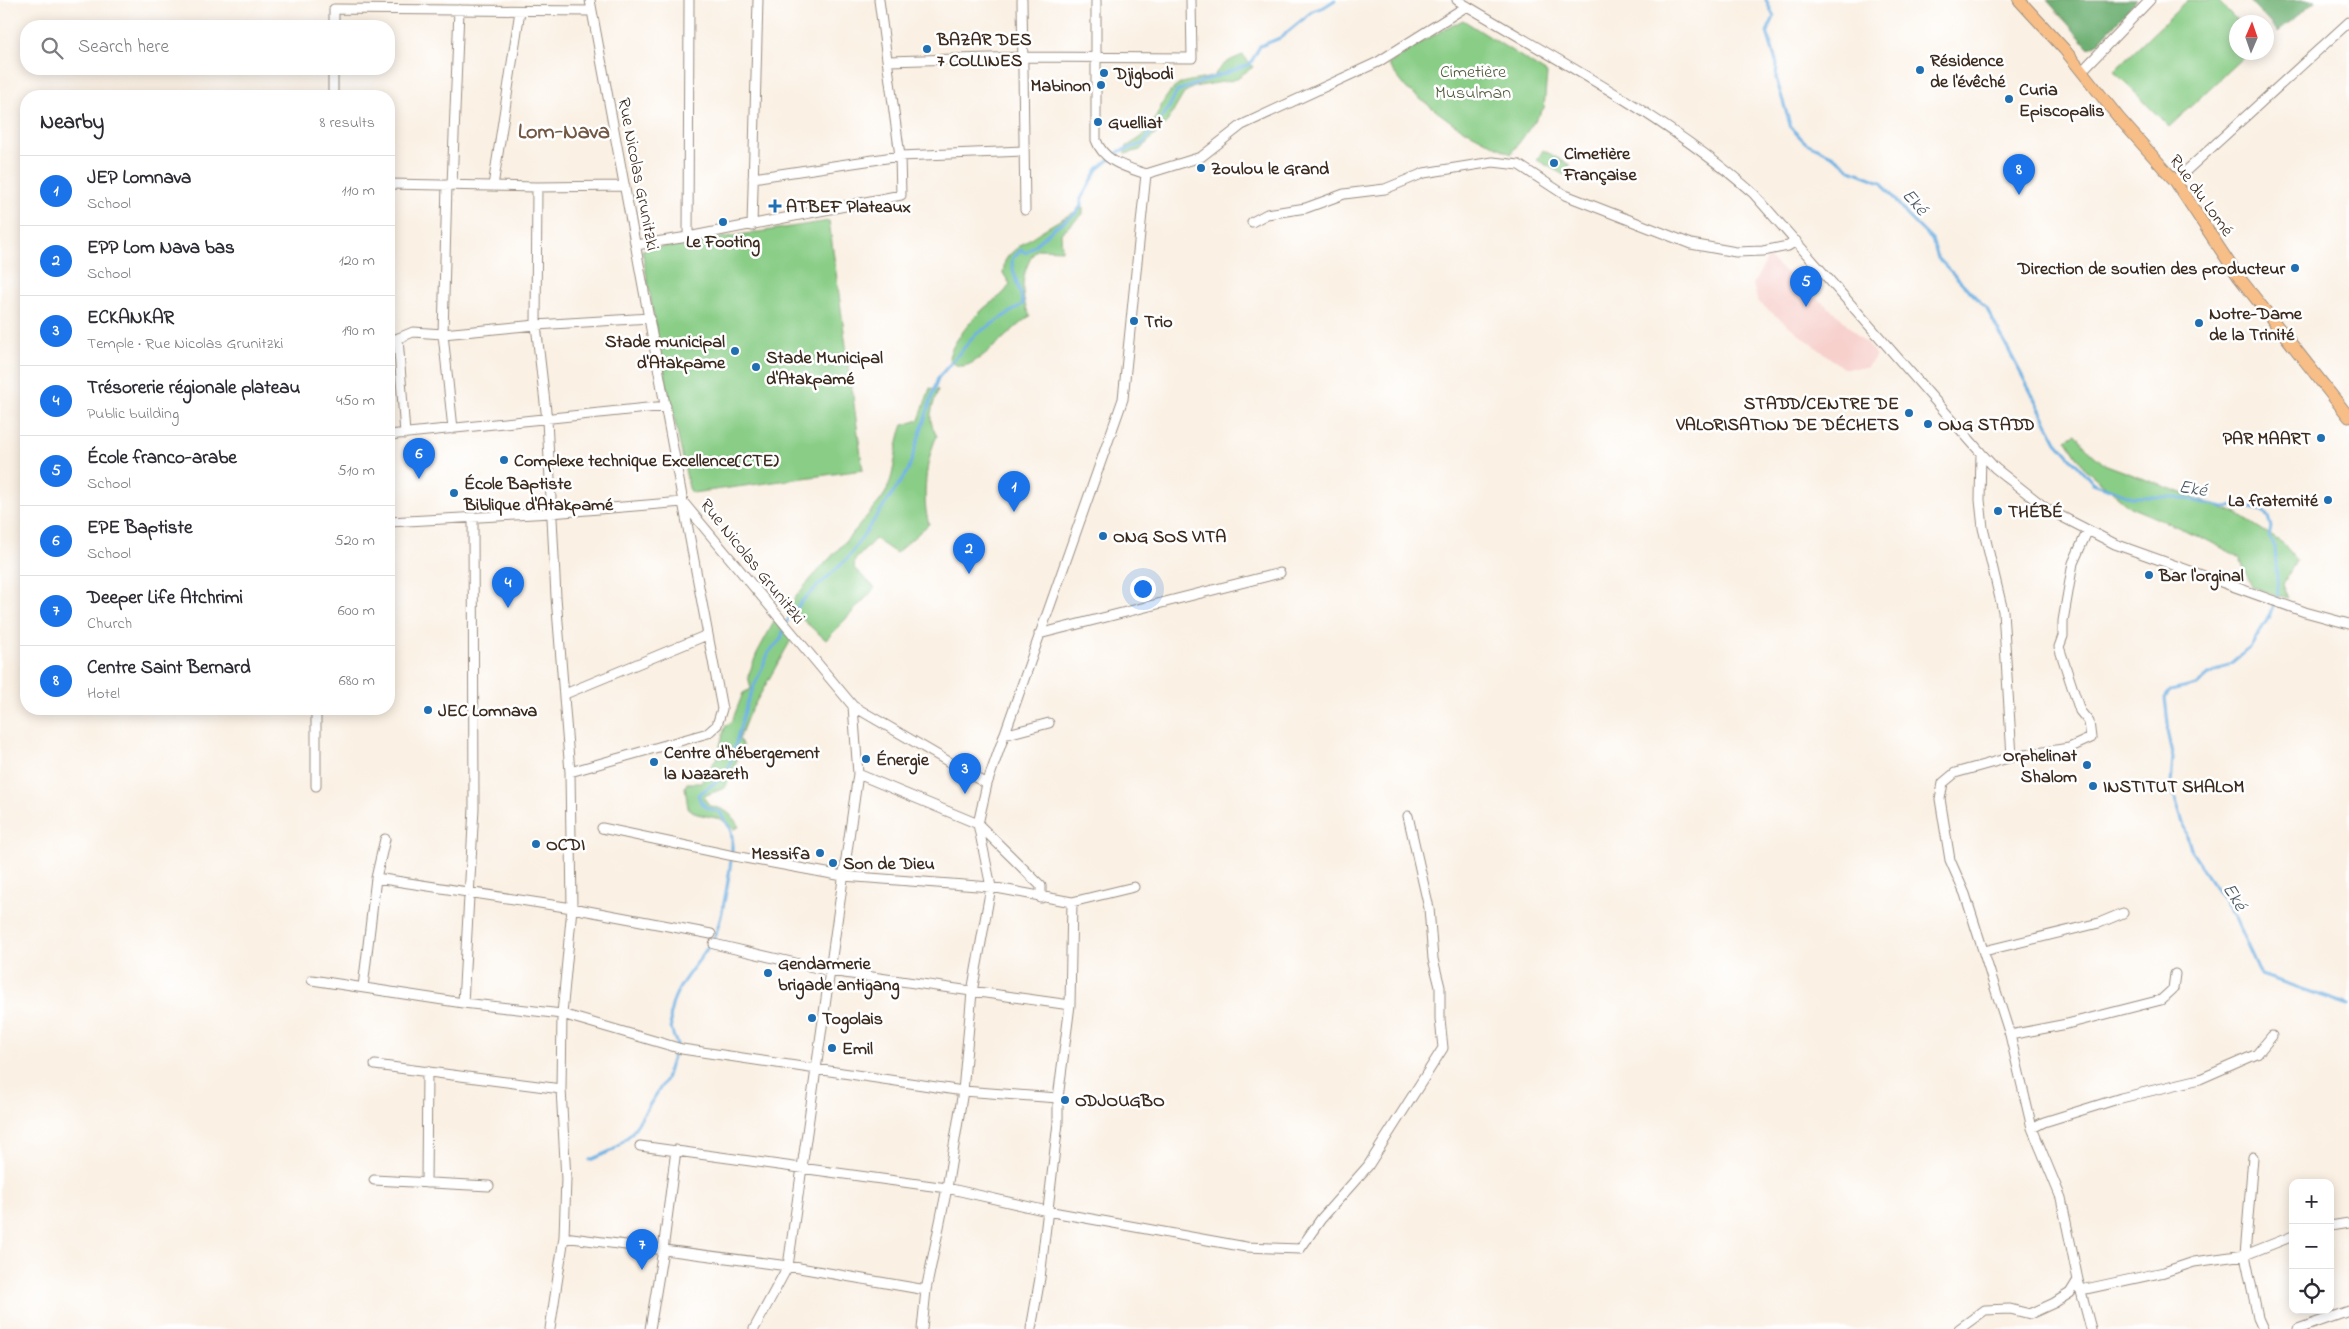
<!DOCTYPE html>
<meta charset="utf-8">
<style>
:root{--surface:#fff;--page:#f7f7f7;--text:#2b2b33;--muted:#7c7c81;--line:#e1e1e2;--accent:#1a73e8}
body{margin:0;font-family:"Indie Flower",sans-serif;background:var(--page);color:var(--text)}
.controls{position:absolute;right:15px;bottom:15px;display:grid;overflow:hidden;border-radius:10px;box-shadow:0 2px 12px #0003}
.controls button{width:45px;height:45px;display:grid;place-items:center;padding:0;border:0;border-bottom:1px solid var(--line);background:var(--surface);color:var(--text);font:25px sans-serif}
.compass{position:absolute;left:2229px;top:15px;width:45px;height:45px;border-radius:50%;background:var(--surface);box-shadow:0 2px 12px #0003;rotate:2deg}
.you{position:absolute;left:1142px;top:588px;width:18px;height:18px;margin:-12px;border:4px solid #fff;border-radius:50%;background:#1a73e8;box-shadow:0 0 0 8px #1a73e833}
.badge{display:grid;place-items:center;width:32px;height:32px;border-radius:50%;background:var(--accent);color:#fff;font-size:16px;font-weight:700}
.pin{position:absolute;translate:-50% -41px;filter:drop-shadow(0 1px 2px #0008)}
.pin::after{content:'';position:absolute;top:26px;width:18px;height:15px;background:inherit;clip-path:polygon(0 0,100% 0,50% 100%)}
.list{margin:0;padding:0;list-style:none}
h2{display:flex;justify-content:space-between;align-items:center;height:65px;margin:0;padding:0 20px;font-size:21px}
h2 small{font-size:16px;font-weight:400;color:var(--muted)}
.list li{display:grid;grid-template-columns:32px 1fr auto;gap:15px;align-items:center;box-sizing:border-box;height:70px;padding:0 20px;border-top:1px solid var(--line)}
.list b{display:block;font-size:19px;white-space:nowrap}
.list p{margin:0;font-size:16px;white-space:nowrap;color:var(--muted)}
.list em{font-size:16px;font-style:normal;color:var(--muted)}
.icon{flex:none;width:28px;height:28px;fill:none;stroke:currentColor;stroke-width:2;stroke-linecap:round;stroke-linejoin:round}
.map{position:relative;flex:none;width:2349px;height:1329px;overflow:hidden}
.search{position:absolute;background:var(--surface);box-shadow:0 2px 12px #0003;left:20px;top:20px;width:375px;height:55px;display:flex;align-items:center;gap:12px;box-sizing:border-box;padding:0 18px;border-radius:20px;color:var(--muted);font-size:19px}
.panel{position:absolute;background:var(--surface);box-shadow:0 2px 12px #0003;left:20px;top:90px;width:375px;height:625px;border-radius:20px}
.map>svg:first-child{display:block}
.built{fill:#f7d0cc}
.green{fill:#89cd86;stroke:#627c52}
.forest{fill:#6eb073;stroke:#546d48}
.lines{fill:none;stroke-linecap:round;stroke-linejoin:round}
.stream{stroke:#6fb2e4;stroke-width:3}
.minor-casing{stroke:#9a8d80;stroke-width:11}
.major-casing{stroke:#9a8d80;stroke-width:13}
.minor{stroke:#fff;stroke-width:9}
.major{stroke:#f7be87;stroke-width:11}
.poi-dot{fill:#1f6fb2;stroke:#fff;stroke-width:2}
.labels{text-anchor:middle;stroke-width:5;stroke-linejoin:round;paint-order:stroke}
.poi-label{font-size:18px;font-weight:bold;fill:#3b2a1e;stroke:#fff;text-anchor:start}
.park-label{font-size:18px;fill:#525b3d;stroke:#fff}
.street-label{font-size:18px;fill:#3b2a1e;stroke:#fff}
.water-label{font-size:19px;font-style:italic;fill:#4d5a63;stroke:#fff}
.district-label{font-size:22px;font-weight:bold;fill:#735845;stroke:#fff}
</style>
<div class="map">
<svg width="2349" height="1329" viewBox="0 0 2349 1329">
<rect width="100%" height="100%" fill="#fff"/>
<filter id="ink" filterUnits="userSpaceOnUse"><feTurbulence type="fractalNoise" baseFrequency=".02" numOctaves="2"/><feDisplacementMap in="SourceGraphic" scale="10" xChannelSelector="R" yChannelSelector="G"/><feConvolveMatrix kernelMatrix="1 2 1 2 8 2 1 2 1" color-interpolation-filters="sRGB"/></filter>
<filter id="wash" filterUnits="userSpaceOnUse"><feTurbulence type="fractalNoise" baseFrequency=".0096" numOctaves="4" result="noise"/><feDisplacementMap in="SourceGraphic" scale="20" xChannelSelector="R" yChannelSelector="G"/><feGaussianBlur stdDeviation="1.12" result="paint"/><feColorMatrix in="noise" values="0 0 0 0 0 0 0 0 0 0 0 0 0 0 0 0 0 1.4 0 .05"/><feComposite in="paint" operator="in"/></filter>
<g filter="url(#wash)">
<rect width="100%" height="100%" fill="#faf0e3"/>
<path class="built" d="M1768,258L1838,315L1877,355L1866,368H1843L1758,302L1753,284Z"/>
<path class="green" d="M2188,0H2217L2239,22H2236V52L2247,53L2169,127L2114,71Z
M1463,20L1547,73L1544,108L1511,154L1454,124L1407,89L1388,65L1417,44Z
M1243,55L1253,67L1234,80L1194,87L1185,92L1167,122L1140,150L1125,154L1126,147C1132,143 1140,139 1145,134C1160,118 1159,97 1180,84C1188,80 1203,80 1214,76C1221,64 1230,60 1243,55Z
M1543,150L1570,165L1564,175L1537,160Z
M1083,208V214L1061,233L1062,250L1037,249C1022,267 1018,295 1030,316C1014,326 977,367 962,366C955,366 953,363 949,358C951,343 975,315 988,305C997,298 1004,295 1010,284L1003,273C1004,269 1004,264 1005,261C1012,246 1067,215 1083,208Z
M829,221L863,470L692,493L689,488L660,351L642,250Z
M930,388L938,390C932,410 926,417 937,436C926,458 921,501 929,524L896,553L875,539L855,560L854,568L875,588L826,640L788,607C812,574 842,548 867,516C873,509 881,501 886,492C897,469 894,446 903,425L919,420Z
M2076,434L2090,452L2104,464L2236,513L2284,544L2296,561L2283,584L2288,599L2252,587L2239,557L2199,536L2130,507L2085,469L2066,439Z
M775,620L791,640L748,716L739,739L743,746L725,788L706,795L704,798L710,806C726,809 731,813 739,827L734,829L721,819L697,814L688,808L685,787L687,783H701L717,757L725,727L732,721L743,693L751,689L748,676L757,653Z"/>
<path class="forest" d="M2047,0H2137L2095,46L2089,48Z
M2249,0H2316L2278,32Z"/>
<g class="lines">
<path class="stream" d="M1766,0L1774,17L1767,32L1777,64L1776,78L1791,128L1806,143L1832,155L1851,170L1881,182L1907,215L1932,240L1938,258L1987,309L2057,442L2093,483L2132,497H2177L2224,507L2244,506L2263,511L2268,517L2271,527L2269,538L2275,547L2278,597L2267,620L2250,648L2232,663L2210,674L2197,685L2170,691L2165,698L2168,723L2167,731L2173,758L2171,785L2192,852L2234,916L2261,975L2349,1005
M590,1160L613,1150L631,1134L666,1079L677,1044C654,1000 695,973 714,937C722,922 736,847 731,832C729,825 723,818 720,812C708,809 702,807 698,795L727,774L747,703L769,652L781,639L785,624L802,601L847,559L908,471L938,378L975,335L1023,304C1020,288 1012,275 1012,259L1021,250L1026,253L1054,228L1075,214L1081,206V199L1098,169L1120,151L1143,144L1168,109L1177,91L1250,64L1260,46L1280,38L1313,11L1324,7L1335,0"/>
</g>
</g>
<g filter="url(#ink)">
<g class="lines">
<g class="minor-casing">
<path id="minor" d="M590,0L683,502L853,706L987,784
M1022,0L1025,210
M1096,0V140C1104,162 1126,167 1146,174
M1457,0C1558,61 1666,116 1754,194L1981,453L1995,468L2047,509L2115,544L2305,612L2349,624
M334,26V9L592,11
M888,61L1024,57L1192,58L1191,0
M2082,71L2150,0
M333,96V69
M753,178L900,156L1024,151
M2175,181L2349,22
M389,184L537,187L625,186
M447,185L443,334L453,429
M452,185L459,10
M493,186L520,11
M537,187L536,325L547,420L556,597L570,772L572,908L562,1014L561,1089L566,1179L564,1237L550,1329
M1252,222L1267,214L1306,208L1344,194L1385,189L1424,173L1493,162L1519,165L1565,195L1691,244L1736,252L1763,251L1788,246L1796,241
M752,226L758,0
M688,237L901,195L900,156L879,0
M636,245L688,237L689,0
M398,338L405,434
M389,342L413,332L443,334L536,325L650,318
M389,435L666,406
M1981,453L1980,500L1983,528L2003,611L2012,757
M389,522L551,513L683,502L722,709L717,725L708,733L570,772
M2087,532L2073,563L2063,621V636L2059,647L2080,711L2089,722L2091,738L2069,748L2012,757L1955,773L1943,783L1940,799L1950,860L1965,894L2010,1035L2032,1128L2061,1198L2078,1280L2091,1329
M1039,634L1280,573
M565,694L707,635
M1004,735L1049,723
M858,774L978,824L1041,886V898
M316,786V709
M602,828L729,855L843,876L991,887L1072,902L1134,887
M376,878L572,908L711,934
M714,944L830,971L1070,1005
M1984,951L2099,923L2123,913
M312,980L463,1003L562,1014L682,1049L963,1091L1058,1098
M363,987L376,878L385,839
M463,1003L474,808L473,518
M2010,1035L2067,1024L2161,1000L2173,989L2175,974
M375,1065L561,1089
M2032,1128L2044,1122L2121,1098L2200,1079L2257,1054L2272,1036
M640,1146L947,1188L1047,1211L1246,1247L1300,1249L1321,1219L1368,1166L1443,1048L1440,1019V987L1433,959L1429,908L1408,816
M2253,1157L2245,1255L2258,1318L2263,1329
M374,1180L489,1186
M426,1183L427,1071
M2330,1226L2349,1223
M564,1237L788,1266L926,1290
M2081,1290L2164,1272L2194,1262L2245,1255L2293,1236
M650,1329L663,1250L676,1150
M754,1329L788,1266L858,774L853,706
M922,1329L926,1290L947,1188L963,1091L972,992L991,887L978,824L987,784L1123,399L1146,174L1201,157L1242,125L1378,62L1467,6
M1031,1329L1040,1278L1058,1123V1098L1070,1005L1072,902
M1959,1329L1985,1310L2010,1309L2030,1314L2054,1303L2070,1293L2078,1280
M2298,1329L2349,1311"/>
</g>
<g class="major-casing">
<path id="major" d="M2019,0L2064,49L2119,118L2175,181L2238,276L2349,417"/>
</g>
<use href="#minor" class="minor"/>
<use href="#major" class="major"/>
</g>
</g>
<g class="poi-dot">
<circle cx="927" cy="49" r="5"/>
<circle cx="1920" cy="70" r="5"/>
<circle cx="1104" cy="73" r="5"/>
<circle cx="1101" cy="85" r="5"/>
<circle cx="2009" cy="99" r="5"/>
<circle cx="1098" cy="122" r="5"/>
<circle cx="1554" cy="163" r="5"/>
<circle cx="1201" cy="168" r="5"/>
<path d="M772.5 198.5h5v5h5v5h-5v5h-5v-5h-5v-5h5z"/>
<circle cx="723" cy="222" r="5"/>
<circle cx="2295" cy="268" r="5"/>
<circle cx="1134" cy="321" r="5"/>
<circle cx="2199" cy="323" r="5"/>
<circle cx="735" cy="351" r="5"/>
<circle cx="756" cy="367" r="5"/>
<circle cx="1909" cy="413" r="5"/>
<circle cx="1928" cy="424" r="5"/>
<circle cx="2321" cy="438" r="5"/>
<circle cx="504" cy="460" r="5"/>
<circle cx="454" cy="493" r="5"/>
<circle cx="2328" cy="500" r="5"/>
<circle cx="1998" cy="511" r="5"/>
<circle cx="1103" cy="536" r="5"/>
<circle cx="2149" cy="575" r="5"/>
<circle cx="428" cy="710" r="5"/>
<circle cx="866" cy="759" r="5"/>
<circle cx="654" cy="762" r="5"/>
<circle cx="2087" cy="765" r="5"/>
<circle cx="2093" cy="786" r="5"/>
<circle cx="536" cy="844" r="5"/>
<circle cx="820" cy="853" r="5"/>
<circle cx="833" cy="863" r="5"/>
<circle cx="768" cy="973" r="5"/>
<circle cx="812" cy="1018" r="5"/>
<circle cx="832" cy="1048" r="5"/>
<circle cx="1065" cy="1100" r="5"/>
</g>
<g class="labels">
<g class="poi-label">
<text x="937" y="45">BAZAR DES<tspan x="937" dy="21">7 COLLINES</tspan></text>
<text x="1930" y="66">Résidence<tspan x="1930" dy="21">de l'évêché</tspan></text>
<text x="1114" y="79">Djigbodi</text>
<text x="1091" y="91" text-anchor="end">Mabinon</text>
<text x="2019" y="95">Curia<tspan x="2019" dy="21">Episcopalis</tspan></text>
<text x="1108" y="128">Guelliat</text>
<text x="1564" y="159">Cimetière<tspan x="1564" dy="21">Française</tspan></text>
<text x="1211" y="174">Zoulou le Grand</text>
<text x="786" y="212">ATBEF Plateaux</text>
<text x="723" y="247" text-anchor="middle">Le Footing</text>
<text x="2285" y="274" text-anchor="end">Direction de soutien des producteur</text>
<text x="2209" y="319">Notre-Dame<tspan x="2209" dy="21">de la Trinité</tspan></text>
<text x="1144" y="327">Trio</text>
<text x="725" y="347" text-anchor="end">Stade municipal<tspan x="725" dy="21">d'Atakpame</tspan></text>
<text x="766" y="363">Stade Municipal<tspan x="766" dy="21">d'Atakpamé</tspan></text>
<text x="1899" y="409" text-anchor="end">STADD/CENTRE DE<tspan x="1899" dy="21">VALORISATION DE DÉCHETS</tspan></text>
<text x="1938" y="430">ONG STADD</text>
<text x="2311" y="444" text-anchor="end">PAR MAART</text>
<text x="514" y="466">Complexe technique Excellence(CTE)</text>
<text x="464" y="489">École Baptiste<tspan x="464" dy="21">Biblique d'Atakpamé</tspan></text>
<text x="2318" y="506" text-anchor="end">La fraternité</text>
<text x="2008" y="517">THÉBÉ</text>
<text x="1113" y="542">ONG SOS VITA</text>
<text x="2159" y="581">Bar l'orginal</text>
<text x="438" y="716">JEC Lomnava</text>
<text x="664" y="758">Centre d'hébergement<tspan x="664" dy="21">la Nazareth</tspan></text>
<text x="2077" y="761" text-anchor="end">Orphelinat<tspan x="2077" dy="21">Shalom</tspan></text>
<text x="876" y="765">Énergie</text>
<text x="2103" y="792">INSTITUT SHALOM</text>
<text x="546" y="850">OCDI</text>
<text x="810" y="859" text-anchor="end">Messifa</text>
<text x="843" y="869">Son de Dieu</text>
<text x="778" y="969">Gendarmerie<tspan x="778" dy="21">brigade antigang</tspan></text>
<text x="822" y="1024">Togolais</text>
<text x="842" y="1054">Emil</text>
<text x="1075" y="1106">ODJOUGBO</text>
</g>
<g class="park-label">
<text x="1473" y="77">Cimetière<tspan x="1473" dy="21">Musulman</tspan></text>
</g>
<g class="street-label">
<text transform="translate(639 174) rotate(79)" y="6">Rue Nicolas Grunitzki</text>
<text transform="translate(2202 195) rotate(54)" y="6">Rue du Lomé</text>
<text transform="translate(753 561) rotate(51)" y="6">Rue Nicolas Grunitzki</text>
</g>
<g class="water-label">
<text transform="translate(1916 201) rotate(49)" y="7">Eké</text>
<text transform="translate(2193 487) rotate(9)" y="7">Eké</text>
<text transform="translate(2236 896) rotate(58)" y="7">Eké</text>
</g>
<g class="district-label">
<text x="564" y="138">Lom-Nava</text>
</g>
</g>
</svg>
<div class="controls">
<button>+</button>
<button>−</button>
<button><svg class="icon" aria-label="locate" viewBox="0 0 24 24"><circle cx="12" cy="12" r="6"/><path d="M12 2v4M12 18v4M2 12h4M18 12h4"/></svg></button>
</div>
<svg class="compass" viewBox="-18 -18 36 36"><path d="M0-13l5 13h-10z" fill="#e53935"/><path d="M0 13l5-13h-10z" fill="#7c7c81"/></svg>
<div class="you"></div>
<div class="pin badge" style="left:1014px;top:512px">1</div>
<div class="pin badge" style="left:969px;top:574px">2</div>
<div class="pin badge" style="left:965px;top:794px">3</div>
<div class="pin badge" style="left:508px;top:608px">4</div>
<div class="pin badge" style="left:1806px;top:307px">5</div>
<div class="pin badge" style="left:419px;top:479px">6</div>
<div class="pin badge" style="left:642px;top:1270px">7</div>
<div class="pin badge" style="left:2019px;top:195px">8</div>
<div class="search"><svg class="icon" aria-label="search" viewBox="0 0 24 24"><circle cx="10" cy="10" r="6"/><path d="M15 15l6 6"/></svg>Search here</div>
<section class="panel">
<h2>Nearby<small>8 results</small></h2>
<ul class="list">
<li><span class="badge">1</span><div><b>JEP Lomnava</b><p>School</p></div><em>110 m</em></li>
<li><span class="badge">2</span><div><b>EPP Lom Nava bas</b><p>School</p></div><em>120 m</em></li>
<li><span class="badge">3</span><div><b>ECKANKAR</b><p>Temple · Rue Nicolas Grunitzki</p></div><em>190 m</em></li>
<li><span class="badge">4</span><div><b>Trésorerie régionale plateau</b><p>Public building</p></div><em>450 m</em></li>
<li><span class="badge">5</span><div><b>École franco-arabe</b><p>School</p></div><em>510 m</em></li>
<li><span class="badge">6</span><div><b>EPE Baptiste</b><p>School</p></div><em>520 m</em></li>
<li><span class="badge">7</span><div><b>Deeper Life Atchrimi</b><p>Church</p></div><em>600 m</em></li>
<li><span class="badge">8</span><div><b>Centre Saint Bernard</b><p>Hotel</p></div><em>680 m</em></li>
</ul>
</section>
</div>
